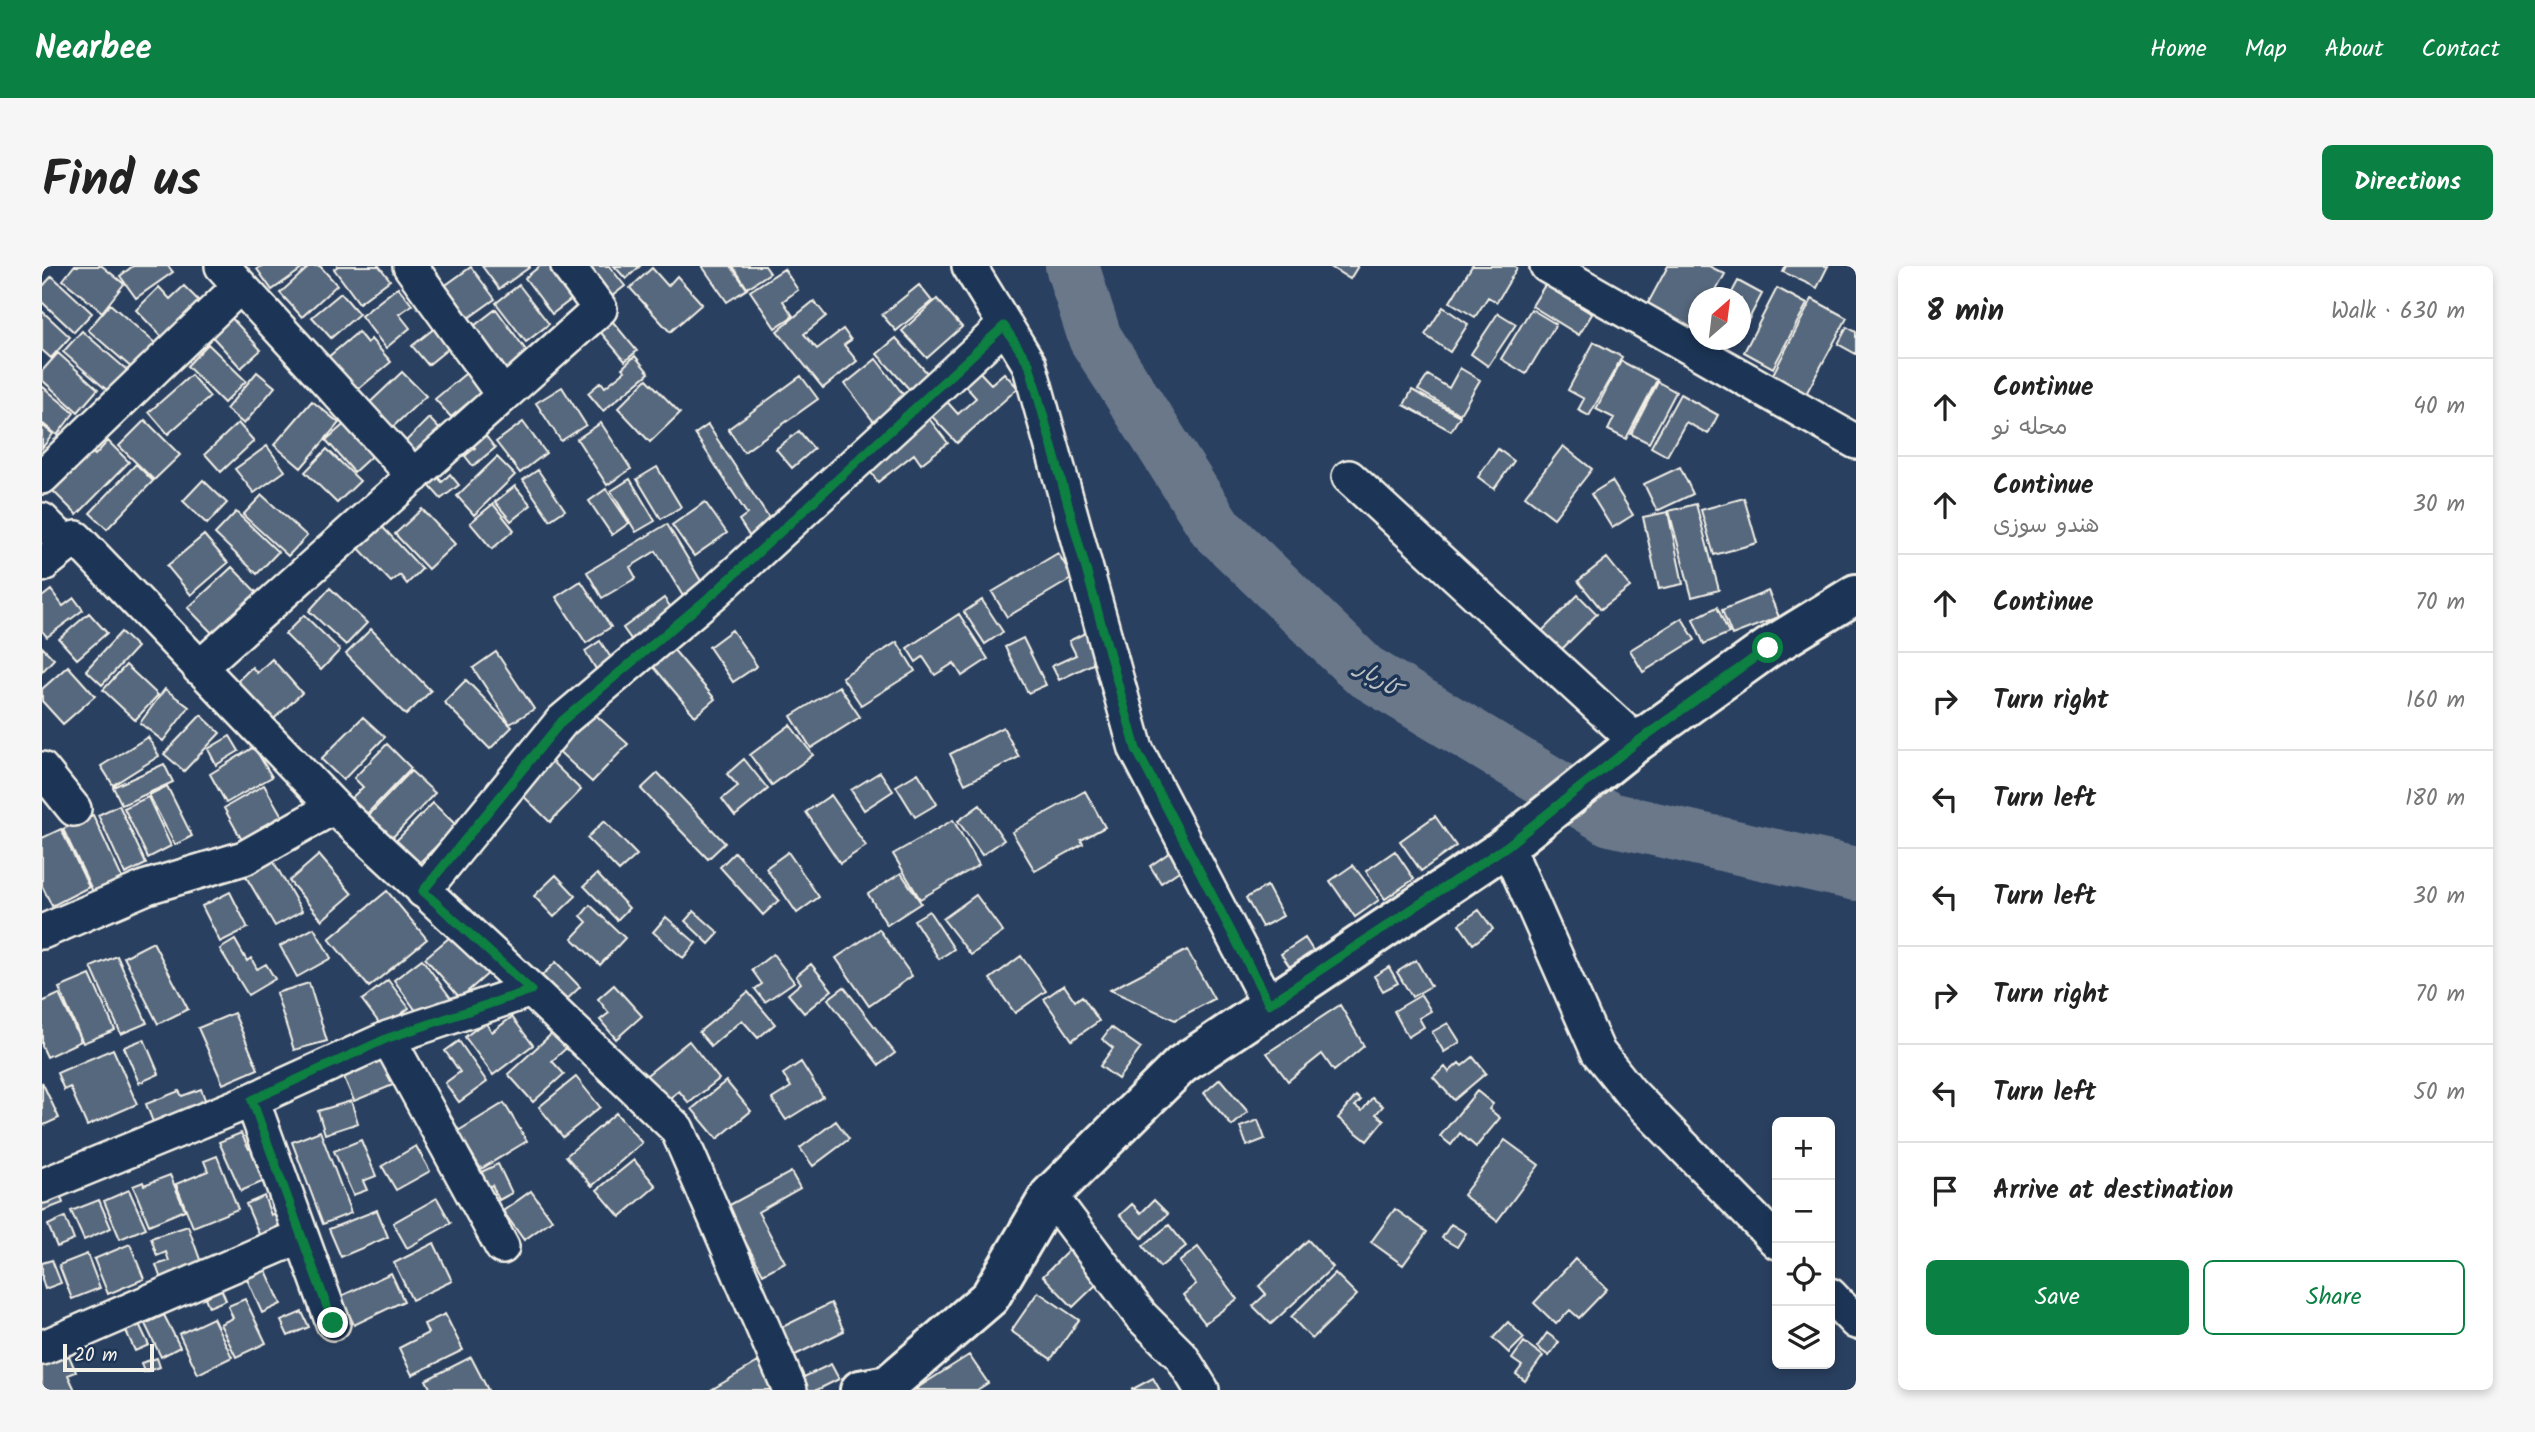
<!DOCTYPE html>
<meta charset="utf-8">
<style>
:root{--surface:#fff;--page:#f6f6f6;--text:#222;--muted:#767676;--line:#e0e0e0;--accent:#0b8043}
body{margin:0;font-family:Kalam,"Playpen Sans Arabic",sans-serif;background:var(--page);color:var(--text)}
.controls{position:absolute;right:21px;bottom:21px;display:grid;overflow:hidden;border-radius:10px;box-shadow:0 4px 10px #0003}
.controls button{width:63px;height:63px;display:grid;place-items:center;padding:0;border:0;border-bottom:2px solid var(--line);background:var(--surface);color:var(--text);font:35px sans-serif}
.compass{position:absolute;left:1646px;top:21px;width:63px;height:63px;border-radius:50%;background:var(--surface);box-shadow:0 4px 10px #0003;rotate:28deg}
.scale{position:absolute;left:21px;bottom:18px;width:91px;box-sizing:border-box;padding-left:7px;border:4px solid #f4f1e8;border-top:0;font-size:19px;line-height:24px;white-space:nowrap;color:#f4f1e8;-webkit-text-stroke:5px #1d3557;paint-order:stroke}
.stop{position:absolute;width:21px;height:21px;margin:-16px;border:5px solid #0b8043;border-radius:50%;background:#fff}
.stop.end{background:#0b8043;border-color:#fff;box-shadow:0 2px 7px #0008}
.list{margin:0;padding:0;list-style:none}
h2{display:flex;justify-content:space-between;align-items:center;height:91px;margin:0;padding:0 28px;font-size:30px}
h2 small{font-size:23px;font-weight:400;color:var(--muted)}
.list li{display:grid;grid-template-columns:46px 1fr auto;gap:21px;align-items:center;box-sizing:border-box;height:98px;padding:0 28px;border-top:2px solid var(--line)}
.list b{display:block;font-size:26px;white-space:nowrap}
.list p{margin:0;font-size:23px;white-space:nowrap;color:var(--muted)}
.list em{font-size:23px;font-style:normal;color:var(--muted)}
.actions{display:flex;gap:14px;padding:21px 28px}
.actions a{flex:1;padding:16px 0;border:2px solid var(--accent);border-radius:10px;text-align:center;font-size:24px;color:var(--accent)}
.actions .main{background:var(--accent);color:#fff}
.icon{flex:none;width:38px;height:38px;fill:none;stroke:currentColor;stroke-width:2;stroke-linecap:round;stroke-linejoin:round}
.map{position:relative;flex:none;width:1814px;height:1124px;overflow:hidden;border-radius:10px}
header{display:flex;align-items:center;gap:42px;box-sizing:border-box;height:98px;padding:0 35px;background:var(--accent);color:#fff}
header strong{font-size:33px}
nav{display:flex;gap:38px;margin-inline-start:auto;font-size:24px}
.intro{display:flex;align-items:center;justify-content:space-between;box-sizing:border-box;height:168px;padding:0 42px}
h1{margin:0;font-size:49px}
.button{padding:18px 32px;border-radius:10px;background:var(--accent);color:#fff;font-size:24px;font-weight:700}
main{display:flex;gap:42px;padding:0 42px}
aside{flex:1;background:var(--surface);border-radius:10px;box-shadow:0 4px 10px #0003}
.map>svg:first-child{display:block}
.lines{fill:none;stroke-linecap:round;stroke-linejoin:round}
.river{stroke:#6a788a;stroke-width:54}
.building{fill:#56677d;stroke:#f4f1e8;stroke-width:2}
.street-casing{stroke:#f4f1e8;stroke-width:38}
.secondary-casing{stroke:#f4f1e8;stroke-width:44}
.street{stroke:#1d3557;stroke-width:33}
.secondary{stroke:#1d3557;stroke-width:38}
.route{stroke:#0b8043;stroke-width:9}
.labels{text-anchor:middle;stroke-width:7;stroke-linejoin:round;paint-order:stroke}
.water-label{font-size:23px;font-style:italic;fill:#bdc1c2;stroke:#1d3557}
</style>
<header>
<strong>Nearbee</strong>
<nav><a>Home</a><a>Map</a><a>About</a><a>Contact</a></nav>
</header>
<div class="intro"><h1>Find us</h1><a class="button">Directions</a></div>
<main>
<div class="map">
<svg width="1814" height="1124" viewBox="0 0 1814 1124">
<rect width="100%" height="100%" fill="#2a4060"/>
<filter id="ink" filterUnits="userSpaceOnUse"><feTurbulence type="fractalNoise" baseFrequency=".0143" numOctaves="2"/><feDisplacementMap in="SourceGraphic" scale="14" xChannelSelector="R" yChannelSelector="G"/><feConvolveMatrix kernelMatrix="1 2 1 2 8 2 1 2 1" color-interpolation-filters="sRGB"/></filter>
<g filter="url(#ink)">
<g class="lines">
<path class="river" d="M1030,0L1053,72L1173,261L1321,404L1568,553L1814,608"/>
</g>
<path class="building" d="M32,0H60L82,18L60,46L21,14Z
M91,0H126L131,6L94,32L78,10Z
M220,0H264L230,24L215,3Z
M268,0H278L295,19L260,51L238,27Z
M296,0H337L348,14L317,37L292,3Z
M440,0H488V1L457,23Z
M498,0H512L535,29L510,48L483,12Z
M545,0H567L583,20L560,38Z
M572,0H598L584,13Z
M660,0H689L705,23L685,36Z
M691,0H723L728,7L705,22Z
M1287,0H1316L1308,13Z
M1430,0H1472L1475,2L1455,36L1446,31L1433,51L1408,36Z
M1626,0H1667L1683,8L1670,32H1657V57L1653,64L1605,39Z
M1744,0H1786L1775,22L1741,6Z
M429,1L453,33L425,53L401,21Z
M610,2L626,20L635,10L660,38L628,66L588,22Z
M742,3L756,24L741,35L751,50L733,62L708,25Z
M10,10L50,47L32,66L0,36V21Z
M1696,15L1720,28L1699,68V32H1687Z
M477,19L507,58L484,76L454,37Z
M877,19L890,35L854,65L840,49Z
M1503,19L1550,48L1537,69L1490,40Z
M142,20L160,38L123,74L94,44L117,21L128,33Z
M356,21L370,39L357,48L368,62L344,82L319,50Z
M1735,22L1765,38L1731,102L1702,86Z
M299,27L317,48L289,72L270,51Z
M895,33L920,61L885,92L860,65Z
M1770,33L1805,52L1764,128L1730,110Z
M772,35L784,50L762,68L775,83L801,63L809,74L802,79L815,95L781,122L735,65Z
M68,38L113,77L91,103L46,64Z
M1401,41L1426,58L1408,86L1383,69Z
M454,43L486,87L460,106L428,63Z
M1489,43L1514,58L1484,108L1459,93Z
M0,45L28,71L9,92L0,84Z
M562,45L595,85L583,95L549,55Z
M1456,47L1474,58L1446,100L1429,88Z
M187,49L219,84L199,102L167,67Z
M398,58L413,77L386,99L370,80Z
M1805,61L1814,66V88L1796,78Z
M40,65L85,104L66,125L21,86Z
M316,66L325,77L329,73L349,96L313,126L285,92Z
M854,72L887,109L869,125L835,88Z
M1552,76L1580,91L1547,150L1536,144L1542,133L1526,124Z
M166,78L204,115L182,137L145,100Z
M16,87L56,123L36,146L0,114V105Z
M593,90L607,107L561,145L546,127L559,116L563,121L583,105L580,102Z
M834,93L870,140L838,164L803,118Z
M1579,95L1615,114L1584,173L1566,164L1572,152L1554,143Z
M934,102L949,118L962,107L976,122L915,177L883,143L899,129L916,148L934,132L919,115Z
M1418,102L1438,114L1418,148L1376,124L1386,109L1407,122Z
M429,103L444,122L409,151L393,133Z
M215,106L233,121L202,158L184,143Z
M360,106L384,130L343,168L320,144Z
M149,109L168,131L126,168L107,146Z
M759,110L776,133L702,186L686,163Z
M605,113L638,147L608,176L576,142Z
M1616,116L1634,126L1607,177L1589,168Z
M0,120L32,147L15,169L0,157Z
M520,121L544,159L519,175L494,137Z
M1370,124L1418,150L1409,165L1362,139Z
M1638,128L1676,149L1666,168L1644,156L1625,190L1609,181Z
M270,135L297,157L259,202L232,179Z
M881,145L906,177L879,198L872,188L836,216L819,193Z
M387,152L404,170L378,197L360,179Z
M103,154L138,189L112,214L77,180Z
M307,154L335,185L312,206L284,174Z
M481,156L504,187L478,207L454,176Z
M196,157L212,175L179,206L163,188Z
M559,157L589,203L565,219L535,173Z
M0,159L11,168L0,182Z
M666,159L730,257L708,271L697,254L705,248L653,168Z
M437,161L453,182L431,200L423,190L433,182L424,172Z
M757,165L772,183L750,202L734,183Z
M66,175L87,196L35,249L7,221L45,182L53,189Z
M225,180L243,205L212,227L193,203Z
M1521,180L1550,203L1512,252L1483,230Z
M285,183L318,215L295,237L263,206Z
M1456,183L1472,195L1452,223L1436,211Z
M455,191L473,209L432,249L415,230Z
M94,198L111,215L65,263L48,247Z
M387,201L400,216L408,208L417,219L399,233L378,209Z
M615,201L639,241L619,253L595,213Z
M1638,201L1651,228L1615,245L1602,218Z
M496,204L523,244L508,254L481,214Z
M588,213L613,255L594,266L569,225Z
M161,214L185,237L165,258L141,235Z
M1570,215L1591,249L1570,262L1549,228Z
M473,220L489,239L469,255L453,236Z
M564,223L587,257L570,269L547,235Z
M220,229L265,270L246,290L201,249Z
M1702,232L1715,277L1672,289L1659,244Z
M663,236L685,267L652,290L630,259Z
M451,238L472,264L450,283L428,257Z
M1654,238L1677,324L1650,331L1627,245Z
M380,243L413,278L386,303L353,268Z
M194,246L236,286L215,308L173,268Z
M1626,246L1641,318L1617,323L1601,251Z
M332,252L380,303L365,318L358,309L349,316L309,274Z
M625,258L662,320L642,332L614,285L588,301L594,312L560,332L545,306Z
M162,269L186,297L149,329L125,300Z
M1016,287L1031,312L965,351L950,326Z
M1565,292L1588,321L1559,343L1536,315Z
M190,301L217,329L173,370L146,342Z
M539,315L569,361L544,377L514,331Z
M288,322L325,357L304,379L267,345Z
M9,324L21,340L32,332L41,344L5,371L0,365V331Z
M1726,325L1737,351L1690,369L1680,344Z
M1536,329L1555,348L1512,391L1493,372Z
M622,332L633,347L591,376L581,362Z
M940,334L961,366L943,378L922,346Z
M1675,341L1687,367L1662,378L1651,353Z
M47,347L65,367L35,393L17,373Z
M917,348L946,393L920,410L912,397L893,409L881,391L874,396L865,382Z
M262,349L298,384L279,404L243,368Z
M1640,352L1653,374L1601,406L1588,384Z
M329,363L389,425L364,449L304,388Z
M690,364L715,400L691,416L667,381Z
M79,366L95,381L60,419L44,404Z
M1045,366L1059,394L1017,414L1010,400L1034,389L1027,375Z
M981,372L1004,419L986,427L963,381Z
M558,375L573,398L557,408L543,385Z
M855,376L873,405L819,439L800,411Z
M626,377L673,433L653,450L606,394Z
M0,381L12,393L0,406Z
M454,386L492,443L468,458L431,402Z
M230,393L260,427L222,462L187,423L210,401L215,407Z
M84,399L116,429L93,454L61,424Z
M26,400L53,430L21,458L0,435V423Z
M424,414L470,461L448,483L402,436Z
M797,420L818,451L769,482L749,450Z
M123,423L147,441L121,475L98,457Z
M545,441L586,478L550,516L510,479Z
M159,449L178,467L142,505L122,488Z
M321,451L343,471L301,514L279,493Z
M748,459L771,489L730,519L708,489Z
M961,461L977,491L923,518L908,488Z
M188,470L197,485L174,499L166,483Z
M106,471L117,490L71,519L59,500Z
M345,478L369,502L320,553L304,537L321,521L312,512Z
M212,481L230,511L184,537L168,508Z
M500,486L539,524L508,556L469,518Z
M702,493L726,523L693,550L680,533L696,520L685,508Z
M122,498L131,516L80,539L71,521Z
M369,505L393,527L347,575L324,552Z
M838,506L851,525L822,544L809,524Z
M616,507L683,577L666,593L599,523Z
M876,507L895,538L873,551L854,520Z
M222,519L240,550L219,561L227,574L206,585L182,542Z
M125,520L150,570L133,579L107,529Z
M1043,525L1063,561L1039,574L1041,578L993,605L970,566Z
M789,529L824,580L798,597L764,546Z
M106,531L129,580L106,592L82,542Z
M391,537L415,560L374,600L351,578Z
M77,539L104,598L83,608L56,549Z
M938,539L962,574L940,589L916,555Z
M51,549L80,612L51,626L21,563Z
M1393,550L1414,580L1379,605L1358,575Z
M911,554L937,599L878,633L851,588Z
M562,555L595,589L577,605L545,572Z
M19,563L47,621L10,640L0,620V572Z
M1137,580L1149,597L1119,617L1108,600Z
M1353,585L1372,613L1343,633L1324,605Z
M693,586L737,634L721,649L678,601Z
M746,586L777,631L755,647L724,602Z
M277,589L310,628L280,654L247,615Z
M230,593L260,645L233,660L203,609Z
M1311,599L1337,634L1313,651L1288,615Z
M859,607L879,637L845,659L826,628Z
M555,608L587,642L575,654L542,620Z
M514,609L534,630L512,651L492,630Z
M1225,620L1241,650L1220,661L1204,632Z
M345,625L385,673L327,721L287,673Z
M188,626L206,662L178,676L160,640Z
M934,629L961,666L929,689L901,653Z
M548,639L583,672L558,699L530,672L545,656L539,650Z
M1437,644L1451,663L1431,678L1417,658Z
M652,645L677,667L667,678L643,655Z
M887,645L912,683L897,693L872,654Z
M624,651L654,677L641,692L611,666Z
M272,662L289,692L255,711L238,680Z
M837,663L870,710L827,740L794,692Z
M414,666L449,705L418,732L383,692Z
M1263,672L1272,686L1248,701L1239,688Z
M193,674L205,695L209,692L215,703L224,698L233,713L206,729L178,683Z
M111,676L146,743L116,758L82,691Z
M1145,684L1172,733L1133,754L1068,724Z
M731,688L752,716L723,736L713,723L720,718L710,704Z
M75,690L105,757L79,768L49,701Z
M979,690L1004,725L973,747L948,713Z
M380,693L411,735L382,756L352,714Z
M1374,694L1389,720L1370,731L1355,706Z
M514,696L538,721L517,741L493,716Z
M769,698L790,724L762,747L746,728L759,717L754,710Z
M1347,701L1356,717L1341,725L1332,710Z
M48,709L73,764L41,777L17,722Z
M346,714L367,742L341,762L320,734Z
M267,717L285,775L252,784L234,727Z
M572,719L600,750L574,773L558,754L567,747L556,733Z
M1022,719L1033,735L1040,730L1057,755L1030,774L1002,733Z
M802,721L853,787L837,799L786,733Z
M706,726L733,758L716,772L700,754L669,780L657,766Z
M17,728L39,775L5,791L0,780V736Z
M1379,729L1389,745L1377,752L1382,761L1366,771L1352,745Z
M1298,739L1322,780L1292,805L1280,788L1246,815L1225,787Z
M192,747L216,803L181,818L156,762Z
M470,751L491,779L451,809L423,771L443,756L450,766Z
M1406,757L1418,776L1402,786L1390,766Z
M1069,761L1099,782L1076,813L1058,800L1071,782L1060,773Z
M516,762L530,777L510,795L522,808L491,836L466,808Z
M102,773L117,808L97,817L82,781Z
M417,775L445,816L417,836L403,817L418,806L403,785Z
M647,775L677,813L647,837L637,825L620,838L600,813Z
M71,783L95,838L45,860L28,821L22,824L15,807Z
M1431,791L1444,807L1412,834L1391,811L1403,801L1407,806L1417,797L1420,800Z
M339,793L351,819L312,835L301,809Z
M759,796L781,831L744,854L730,833L749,821L741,808Z
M534,811L558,841L521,871L497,841Z
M1178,813L1206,846L1190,860L1162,827Z
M684,815L709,845L675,873L650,843Z
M0,816L17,852L0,860Z
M159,823L164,836L111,856L104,838L137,825L140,830Z
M1435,825L1451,838L1447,843L1458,852L1434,881L1418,867L1409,879L1398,870Z
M1314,830L1319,834L1313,840L1320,845L1330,832L1341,840L1334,848L1342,854L1325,875L1296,852Z
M309,835L316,857L283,868L276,845Z
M462,837L485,875L439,903L416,865Z
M574,847L600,877L550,920L524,890Z
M1216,854L1223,873L1205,880L1198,861Z
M794,855L807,873L771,900L758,882Z
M278,865L309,947L281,958L250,876Z
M199,867L207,883L219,878L234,910L199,925L177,876Z
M319,874L334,910L321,915L325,924L311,929L292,885Z
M1463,874L1497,899L1455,955L1421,929Z
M374,880L388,905L354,924L340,900Z
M175,890L196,943L151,961L134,918L166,905L162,895Z
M592,894L614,920L578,951L555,924Z
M456,898L470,927L457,934L450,919L438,925L431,910Z
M749,906L758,922L716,946L743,996L721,1008L684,941Z
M128,909L143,944L107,959L91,920L101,916L102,919Z
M15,920L21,937L0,945V926Z
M87,924L104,962L78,973L62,935Z
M489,925L510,954L482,974L461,945Z
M222,930L229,949L237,945L246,965L220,975L204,938Z
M395,932L409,957L365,982L351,957Z
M57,934L69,962L42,974L29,945Z
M1112,934L1126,948L1100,972L1078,949L1090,938L1099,947Z
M1353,943L1385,966L1361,999L1329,976Z
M335,944L346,971L299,991L287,963Z
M23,951L32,974L15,981L6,959Z
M1409,958L1424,967L1415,981L1400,972Z
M1127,959L1144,980L1118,1001L1101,980Z
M146,960L162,1005L121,1019L114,999L127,995L124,986L115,990L109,972Z
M1266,974L1291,1001L1229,1058L1211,1040L1224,1028L1217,1020Z
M392,977L410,1015L370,1034L352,997Z
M88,978L102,1013L66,1028L52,993Z
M1156,981L1195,1033L1163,1057L1141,1029L1154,1018L1137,996Z
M1028,983L1058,1015L1031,1041L1001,1010Z
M45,988L58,1022L30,1033L17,999Z
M219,993L239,1038L220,1047L200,1002Z
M1533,993L1565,1023L1537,1052L1528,1044L1514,1058L1492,1037Z
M10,994L19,1017L3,1023L0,1013V997Z
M349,1007L362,1035L312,1059L299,1030Z
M1293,1007L1315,1029L1270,1073L1249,1051Z
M176,1015L184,1034L167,1041L159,1022Z
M996,1026L1037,1054L1009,1093L969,1065Z
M203,1033L224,1077L194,1091L178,1058L191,1052L186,1040Z
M789,1037L802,1065L751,1090L762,1111L789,1098L797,1113L775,1124H753L726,1068Z
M260,1046L267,1061L246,1070L239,1055Z
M403,1048L421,1084L370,1109L357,1082L386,1067L382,1058Z
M122,1049L138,1081L119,1091L103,1058Z
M171,1052L190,1091L156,1108L137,1068Z
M1466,1056L1482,1072L1467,1087L1451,1072Z
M97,1058L107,1079L93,1085L84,1065Z
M1505,1067L1517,1076L1507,1090L1495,1081Z
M1482,1076L1501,1090L1483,1115L1474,1108L1480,1100L1470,1093Z
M24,1083L34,1106L26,1109L33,1124H0V1093Z
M927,1089L946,1117L935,1124H872Z
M429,1091L446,1124H389L384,1114Z
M115,1092L118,1101L102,1106L99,1097Z
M716,1096L733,1124H669Z
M1111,1112L1118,1124H1089Z"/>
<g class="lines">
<g class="street-casing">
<path id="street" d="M180,0L372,210
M368,0L461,129
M927,0L987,98L1094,483L1227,739
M1505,0L1814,176
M0,211L198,20
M1307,211L1595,476
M0,254L21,275L34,272L292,541L489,724L635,863L748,1124
M0,299L34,272
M157,402L558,43L526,0
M0,503L32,543
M1465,580L1556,786L1588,826L1735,976
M381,625L520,455L672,327L962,60
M0,666L105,621L202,592L292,541
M346,772L460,981
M210,834L291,1057
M0,920L210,834L346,772L489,724
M1008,929L1099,1050L1139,1090L1160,1124
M1788,1029L1814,1056
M0,1082L259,970"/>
</g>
<g class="secondary-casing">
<path id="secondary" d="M818,1124L846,1119L948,1031L1008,929L1139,799L1465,580L1595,476L1726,382L1814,328"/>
</g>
<use href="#street" class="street"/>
<use href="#secondary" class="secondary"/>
</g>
</g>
<g class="lines" filter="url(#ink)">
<path class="route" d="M291,1057L210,834L346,772L489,724L381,625L520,455L672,327L962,60L987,98L1094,483L1227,738L1465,580L1595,476L1726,382"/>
</g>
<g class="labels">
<g class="water-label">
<text transform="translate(1337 412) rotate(34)" y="8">کاربار</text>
</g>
</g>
</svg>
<div class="controls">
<button>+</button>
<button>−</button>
<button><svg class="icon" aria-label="locate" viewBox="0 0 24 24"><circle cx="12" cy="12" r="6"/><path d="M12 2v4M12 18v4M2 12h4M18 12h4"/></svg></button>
<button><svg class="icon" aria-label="layers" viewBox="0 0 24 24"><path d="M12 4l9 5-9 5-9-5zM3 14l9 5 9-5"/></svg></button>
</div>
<svg class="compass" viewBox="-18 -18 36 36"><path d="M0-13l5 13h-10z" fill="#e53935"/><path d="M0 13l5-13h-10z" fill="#767676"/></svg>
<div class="scale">20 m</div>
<div class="stop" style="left:1726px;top:382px"></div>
<div class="stop end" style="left:291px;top:1057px"></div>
</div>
<aside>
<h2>8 min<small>Walk · 630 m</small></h2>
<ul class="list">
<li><svg class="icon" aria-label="ahead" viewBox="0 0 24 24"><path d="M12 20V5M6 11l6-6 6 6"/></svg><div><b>Continue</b><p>محله نو</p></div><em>40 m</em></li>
<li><svg class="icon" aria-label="ahead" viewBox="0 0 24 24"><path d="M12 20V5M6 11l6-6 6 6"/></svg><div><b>Continue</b><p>هندو سوزی</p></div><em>30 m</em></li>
<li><svg class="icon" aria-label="ahead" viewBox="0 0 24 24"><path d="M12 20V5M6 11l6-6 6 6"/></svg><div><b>Continue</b></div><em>70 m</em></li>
<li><svg class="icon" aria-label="right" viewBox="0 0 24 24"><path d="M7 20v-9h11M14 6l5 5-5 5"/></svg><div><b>Turn right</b></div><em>160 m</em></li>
<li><svg class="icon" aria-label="left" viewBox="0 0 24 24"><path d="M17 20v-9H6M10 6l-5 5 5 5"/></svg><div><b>Turn left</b></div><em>180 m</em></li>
<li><svg class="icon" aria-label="left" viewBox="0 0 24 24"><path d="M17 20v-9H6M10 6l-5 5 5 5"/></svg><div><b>Turn left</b></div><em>30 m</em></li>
<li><svg class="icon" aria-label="right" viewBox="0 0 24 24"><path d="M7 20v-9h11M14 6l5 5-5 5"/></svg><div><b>Turn right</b></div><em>70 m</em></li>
<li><svg class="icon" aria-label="left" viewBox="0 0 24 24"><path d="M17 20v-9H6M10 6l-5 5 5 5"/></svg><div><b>Turn left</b></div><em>50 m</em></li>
<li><svg class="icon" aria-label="arrive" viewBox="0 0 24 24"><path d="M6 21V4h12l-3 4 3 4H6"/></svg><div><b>Arrive at destination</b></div></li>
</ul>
<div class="actions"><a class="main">Save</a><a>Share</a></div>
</aside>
</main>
